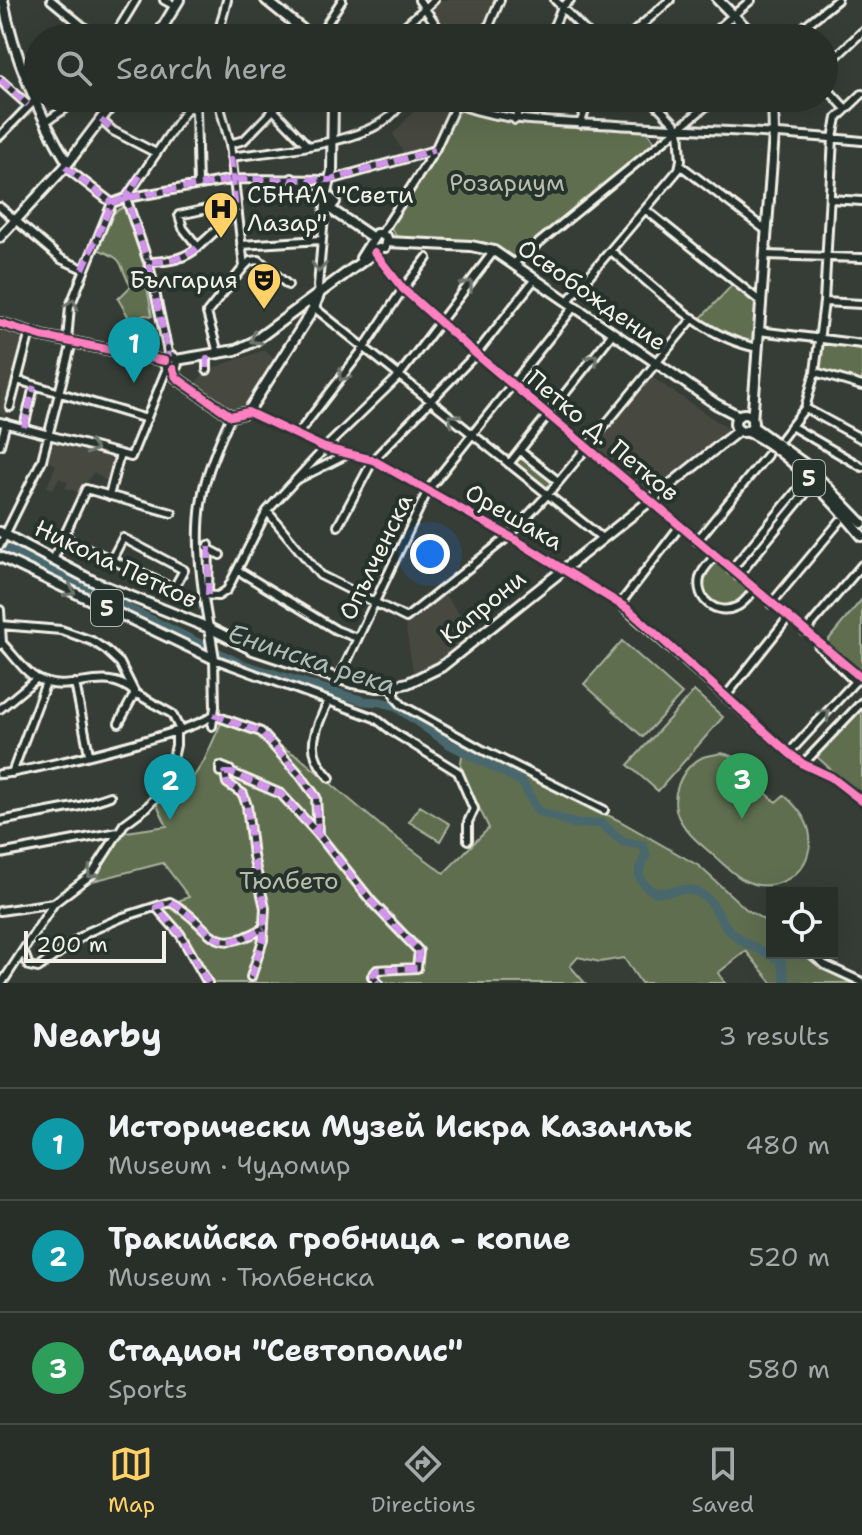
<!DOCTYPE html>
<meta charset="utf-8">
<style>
:root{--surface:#282e28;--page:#303630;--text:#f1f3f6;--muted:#a5a8a8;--line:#444a45;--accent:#ffd166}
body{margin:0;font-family:"Shantell Sans",sans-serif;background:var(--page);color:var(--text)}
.controls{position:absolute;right:24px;bottom:24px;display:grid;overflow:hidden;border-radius:0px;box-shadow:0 8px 32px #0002}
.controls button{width:72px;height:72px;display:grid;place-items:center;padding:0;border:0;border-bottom:2px solid var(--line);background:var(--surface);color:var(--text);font:40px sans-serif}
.scale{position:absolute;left:24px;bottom:20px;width:142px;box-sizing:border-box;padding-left:8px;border:4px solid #f4f1e8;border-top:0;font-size:22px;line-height:28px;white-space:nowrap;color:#f4f1e8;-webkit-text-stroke:6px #26332d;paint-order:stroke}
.you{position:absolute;left:430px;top:554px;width:28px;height:28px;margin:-20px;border:6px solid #fff;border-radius:50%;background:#1a73e8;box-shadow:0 0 0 12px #1a73e833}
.badge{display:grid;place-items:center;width:52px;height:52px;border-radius:50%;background:var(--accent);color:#fff;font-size:26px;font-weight:700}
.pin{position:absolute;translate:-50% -66px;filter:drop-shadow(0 2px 4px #0008)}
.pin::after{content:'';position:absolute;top:42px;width:28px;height:24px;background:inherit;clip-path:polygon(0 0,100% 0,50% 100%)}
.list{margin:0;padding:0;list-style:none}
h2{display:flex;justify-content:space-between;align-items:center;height:104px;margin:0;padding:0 32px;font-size:34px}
h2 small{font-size:26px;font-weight:400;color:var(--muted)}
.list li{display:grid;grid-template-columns:52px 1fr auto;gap:24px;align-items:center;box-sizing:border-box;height:112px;padding:0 32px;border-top:2px solid var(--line)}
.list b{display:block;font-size:30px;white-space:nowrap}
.list p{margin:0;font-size:26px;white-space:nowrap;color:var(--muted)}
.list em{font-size:26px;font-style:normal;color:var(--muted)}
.icon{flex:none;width:44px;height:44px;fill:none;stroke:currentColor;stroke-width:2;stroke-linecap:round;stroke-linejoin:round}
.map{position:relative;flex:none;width:862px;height:983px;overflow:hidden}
.search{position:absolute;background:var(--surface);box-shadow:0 8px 32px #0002;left:24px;right:24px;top:24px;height:88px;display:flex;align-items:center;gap:20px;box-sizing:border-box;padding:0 28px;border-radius:44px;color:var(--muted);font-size:30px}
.sheet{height:440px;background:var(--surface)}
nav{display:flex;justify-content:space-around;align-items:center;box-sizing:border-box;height:112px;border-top:2px solid var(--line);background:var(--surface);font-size:22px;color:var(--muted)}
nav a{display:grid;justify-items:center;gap:4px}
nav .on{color:var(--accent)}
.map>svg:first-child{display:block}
.built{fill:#474941}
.green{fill:#5f6e50;stroke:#aab09c;stroke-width:2}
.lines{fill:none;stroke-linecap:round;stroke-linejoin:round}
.river{stroke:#48676e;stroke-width:9}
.minor-casing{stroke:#f4f1e8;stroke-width:12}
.major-casing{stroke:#f4f1e8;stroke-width:14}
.minor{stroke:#26332d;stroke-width:6}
.major{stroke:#26332d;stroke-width:8}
.quiet{stroke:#d193ec;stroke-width:6;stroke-dasharray:12 6;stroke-linecap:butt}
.cycleway-casing{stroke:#26332d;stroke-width:13}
.cycleway{stroke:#ff80c0;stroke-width:8}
.oneway{stroke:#6e766e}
.labels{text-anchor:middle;stroke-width:8;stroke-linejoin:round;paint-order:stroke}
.shield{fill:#26332d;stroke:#b6b8b0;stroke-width:2}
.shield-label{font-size:22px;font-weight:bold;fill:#f4f1e8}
.park-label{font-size:24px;fill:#b8bdab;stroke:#26332d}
.poi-label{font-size:24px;fill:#f4f1e8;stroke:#26332d;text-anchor:start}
.street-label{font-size:24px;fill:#f4f1e8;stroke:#26332d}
.water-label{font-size:26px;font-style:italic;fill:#afbab7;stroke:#26332d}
</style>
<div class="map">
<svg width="862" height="983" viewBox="0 0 862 983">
<rect width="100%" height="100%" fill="#353d36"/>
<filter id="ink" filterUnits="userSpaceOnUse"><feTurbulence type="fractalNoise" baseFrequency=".0125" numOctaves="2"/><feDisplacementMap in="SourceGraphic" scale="16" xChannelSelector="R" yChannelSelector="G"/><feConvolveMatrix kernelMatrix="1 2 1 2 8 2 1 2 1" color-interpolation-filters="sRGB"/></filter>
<g filter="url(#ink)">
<path class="built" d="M432,0H497L483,38H448L425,7Z
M426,98H437L452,105L433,145L405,156L393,134Z
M0,325L27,334L6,416L0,414Z
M265,350L280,363L248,412L231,416L190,389L207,370Z
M650,376L730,430L647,493L591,446Z
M51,438L115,460L111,485L94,472L80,492L65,488L68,482L59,478L53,489L47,487L56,465L46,460Z
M443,592L476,636L441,664L414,677L405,623Z"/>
<path class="green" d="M462,110L516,120L643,126L656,143L515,258L484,242L398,239L389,225L442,144L456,115Z
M125,207L129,212L141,253L152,316L145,315L131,321L118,299L131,286C115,260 130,262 95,248C102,230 106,213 125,207Z
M735,282L758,301L754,344L728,338L699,320Z
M821,338L862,346V382L816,370Z
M521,453L555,481L547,492L512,464Z
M716,559L751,589C723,627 684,599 716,559Z
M862,599V670L856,671L825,644Z
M622,641L682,694L643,737L584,684Z
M694,691L723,717L658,791L628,765Z
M860,708L862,710V798L815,755Z
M222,721L258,734L298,756L387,831L444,873L489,828L460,769L464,742L524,772L543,785L618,820L699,866L746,909L772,925V953H810L862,983H772L746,951L718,973L725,983H641L624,958L600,962L578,957L570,966L585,983H212L197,954L161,907L189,897L163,863L93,881L120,833L167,826L156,803L188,785L204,761Z
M721,753C738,757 748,762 761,773L754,782L776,802L784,795C801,810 816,829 808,854C801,878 772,892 748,882C735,877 725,865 714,856C702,845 688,835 680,820C668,798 680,768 703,757C708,755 715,755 721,753Z
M420,806L450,824L440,841L409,822Z"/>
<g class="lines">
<path class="river" d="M0,545L241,664L364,701L381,702L395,706L449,744L522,782L538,811L575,824L601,823L623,842L643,845L646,855C640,868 634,876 647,887C663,901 678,882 699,893C716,902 718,918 729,930C746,947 762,949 781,961L786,983"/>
<g class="minor-casing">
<path id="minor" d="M51,0L97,38
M164,0L175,6
M419,0L445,38
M555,0L592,38
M113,38L136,0
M217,38L227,0
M291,38L301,27
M331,38L326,25L342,0
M391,38L434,0
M484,38L500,0
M549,38L562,7L570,0
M627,38L670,0
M707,38L751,0
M790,38L837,0
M824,68L862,32
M0,80L28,105
M824,85L845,108
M177,98L196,111L198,185
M215,98L218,100L230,144L244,267L207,313L218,353
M262,98L308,146
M442,98C500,124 555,121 617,125C699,130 780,132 862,141
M650,98L679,128
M101,120L113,131L156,153
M515,120L525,98
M45,122L65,109L74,98
M580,124L590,98
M0,136L36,99
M230,144L244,140L285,98
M231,157C274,151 349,145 384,121C393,115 400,106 406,98
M680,165L767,231
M65,167L112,203
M292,178L325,202
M830,199L862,201
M112,203L126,198L234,179L330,180L435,150
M221,206L236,212L198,247L183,228L179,215Z
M0,207L61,259L83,269
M646,210L761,302
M381,234L435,150L459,98
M241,245L321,240
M611,251C655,287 700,337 758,348
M374,252L403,289L476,354L860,677
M765,255L862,258
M147,259L126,198L194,98
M152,262C170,261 185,259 198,247
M149,264L169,357
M513,264L716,98
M244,267L250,261L259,260L288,285
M319,295L318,286L325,205
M567,302L679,169L681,160L679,128
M824,302L862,304
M311,305L602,538
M759,331L862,344
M67,341L70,306L112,203
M207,356V370
M815,372L862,386
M17,380L147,419
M10,407L30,332
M805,408L862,439
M248,412L325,448L373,460L509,536L620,604L789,753L803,764L831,777L862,801
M0,422L131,457L167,368
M791,426L862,467
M24,427L34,386
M297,435L364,348L403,289L427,258
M782,438L805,408L815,372L824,302L833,138L837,118L862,94
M0,445L6,423
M520,451L558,481
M509,464L613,333
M298,479L348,454
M109,496L120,454
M267,511L320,575L406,618L509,536L551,491L693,318
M338,526L373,460L476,354L535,279
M63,537L172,588H174L184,570L123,538L112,559
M697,541L767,455
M0,545L42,460L72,342
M207,548L220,555
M715,556C710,563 702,569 700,578C695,599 716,616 736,607C744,604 749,596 754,590
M53,560L86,489L172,513
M731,570L803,483
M239,571L336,630L357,638
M738,576L809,489
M203,595L218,596L227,590L267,511L325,448L398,377L494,251
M208,595L209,545
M620,604L680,526
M771,604L840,521
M0,610L2,643L0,645
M1,625L61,630L92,641L106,650L120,663L135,693L172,714L180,730
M209,628C201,584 194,537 203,492C208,467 220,440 231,416
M805,632L862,565
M2,643C13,654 25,673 38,679C71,697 104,664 135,693L119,723
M818,645L855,682
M339,678L428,490L574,307
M75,683L89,754
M393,686L396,698L402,705L483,750L604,810
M726,696L788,618
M328,701C315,733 303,750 330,778
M0,709L36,679
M213,715L261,732L300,775L316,797L318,833
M212,726L215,707L214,659L375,718L393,732L458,772L474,809L468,822V840
M789,753L860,676
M803,764L862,702
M220,772V766L230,770
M12,773L46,682
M0,774C29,772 199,730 213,715
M0,821L80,806L110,796
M0,854L118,832
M156,907L180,934L208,983
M0,911L54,903
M24,953L29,966L38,968L88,932L123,917L170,902C213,924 207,960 264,928
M810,953L825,965L862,982
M251,977L263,940L265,908L253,856L247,806L243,794L227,783L225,773H232L281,794L318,834L372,902L419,951L417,968L377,970L372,976L378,983
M2,983L54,903L92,874L124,824L147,807L158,795L172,763L176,745V732"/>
</g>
<g class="major-casing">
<path id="major" d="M3,0C13,54 39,116 68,163
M266,0L313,38
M718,0L756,38
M156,38L179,0
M325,200L332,171L333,98
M330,208L335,202L329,197L325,201L326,206L373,238
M0,237L65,167L117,98
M387,242L471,246L494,251L716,404L739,416
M361,258L376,234H381L387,238L385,247
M0,323L42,336L165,361
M165 363a6 6 0 1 1 12 0a6 6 0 1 1-12 0Z
M176,360L236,350L253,342L379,249
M173,369L176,377L181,381L231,416L248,412L314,308L319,295
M735 423a9 9 0 1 1 18 0a9 9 0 1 1-18 0Z
M752,422L774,134L773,98
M752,426L806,465L862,523
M746,431C785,447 835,503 862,536
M0,532L95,582L209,628L253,650L352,683L378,687L393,686L408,683L441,667L739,430
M0,557L214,659
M209,628L214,659"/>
</g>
<use href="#minor" class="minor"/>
<use href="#major" class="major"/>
<path class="quiet" d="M0,80L28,105
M101,120L113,131
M231,157L236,212
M65,167L112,203
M140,176L126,198L147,259
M112,203L126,198L234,179L330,180L435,150
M152,262C170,261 185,259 198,247
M149,264L169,357
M83,269L112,203
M207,356V370
M24,427L34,386
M208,595L209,545
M213,715L261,732L300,775L316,797L318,834
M251,977L263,940L265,908L253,856L247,806L243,794L227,783L225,773H232L281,794L318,834L372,902L419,951L417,968L377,970L372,976L378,983
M208,983L180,934L156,907L170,902C213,924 207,960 264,928"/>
<g class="cycleway-casing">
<path id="cycleway" d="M374,252L403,289L476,354L860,677
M0,323L42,336L165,361
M173,369L176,377L181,381L231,416L248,412L325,448L373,460L509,536L628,609L789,753L803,764L831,777L862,801"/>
</g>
<use href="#cycleway" class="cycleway"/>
</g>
<defs><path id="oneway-chevron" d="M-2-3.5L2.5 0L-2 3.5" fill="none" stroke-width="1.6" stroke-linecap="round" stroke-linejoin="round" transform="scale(2)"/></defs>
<g class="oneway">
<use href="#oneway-chevron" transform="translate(319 267) rotate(94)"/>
<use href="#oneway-chevron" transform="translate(468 285) rotate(-52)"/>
<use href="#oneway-chevron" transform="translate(72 304) rotate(-75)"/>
<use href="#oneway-chevron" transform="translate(255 339) rotate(149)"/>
<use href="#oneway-chevron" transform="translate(593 359) rotate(-52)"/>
<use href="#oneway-chevron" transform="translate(343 376) rotate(128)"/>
<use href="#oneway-chevron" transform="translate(453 419) rotate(-142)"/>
<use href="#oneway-chevron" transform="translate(92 448) rotate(14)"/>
<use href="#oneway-chevron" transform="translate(70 591) rotate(26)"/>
<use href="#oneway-chevron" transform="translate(825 714) rotate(-47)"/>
<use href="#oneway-chevron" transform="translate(92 873) rotate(131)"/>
</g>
</g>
<defs>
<g id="hospital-pin" transform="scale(1.8)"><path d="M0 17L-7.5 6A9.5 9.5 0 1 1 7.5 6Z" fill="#ffd166" stroke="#26332d"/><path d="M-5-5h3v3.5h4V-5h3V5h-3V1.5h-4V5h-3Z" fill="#111"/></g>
<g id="theatre-pin" transform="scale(1.8)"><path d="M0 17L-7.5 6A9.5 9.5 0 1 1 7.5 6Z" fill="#ffd166" stroke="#26332d"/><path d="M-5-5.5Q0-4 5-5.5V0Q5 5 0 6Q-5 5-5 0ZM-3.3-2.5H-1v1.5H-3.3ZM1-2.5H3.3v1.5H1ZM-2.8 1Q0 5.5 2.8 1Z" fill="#111"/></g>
</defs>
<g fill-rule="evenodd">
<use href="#hospital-pin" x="221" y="209"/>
<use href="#theatre-pin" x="264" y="280"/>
</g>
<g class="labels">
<g class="shield">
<rect x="793" y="460" width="32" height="36" rx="6"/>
<rect x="91" y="590" width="32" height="36" rx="6"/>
</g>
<g class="shield-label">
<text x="809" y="486">5</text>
<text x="107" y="616">5</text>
</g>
<g class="park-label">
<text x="507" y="191">Розариум</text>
<text x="289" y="889">Тюлбето</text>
</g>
<g class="poi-label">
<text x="247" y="203">СБНАЛ "Свeти<tspan x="247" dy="28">Лазар"</tspan></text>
<text x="238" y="288" text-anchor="end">България</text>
</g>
<g class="street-label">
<text transform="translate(592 295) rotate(35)" y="8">Освобождение</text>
<text transform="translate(603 436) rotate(40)" y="8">Петко Д. Петков</text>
<text transform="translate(514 517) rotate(30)" y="8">Орешака</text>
<text transform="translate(376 557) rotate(-64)" y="8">Опълченска</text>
<text transform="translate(116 564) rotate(25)" y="8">Никола Петков</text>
<text transform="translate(483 607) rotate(-39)" y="8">Капрони</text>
</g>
<g class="water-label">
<text transform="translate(312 659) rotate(18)" y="9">Енинска река</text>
</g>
</g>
</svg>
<div class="controls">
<button><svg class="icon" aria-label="locate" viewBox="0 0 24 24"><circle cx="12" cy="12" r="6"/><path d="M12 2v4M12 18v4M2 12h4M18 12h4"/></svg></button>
</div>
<div class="scale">200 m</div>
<div class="you"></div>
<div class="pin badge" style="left:134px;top:383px;background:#0f9aa8">1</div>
<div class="pin badge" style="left:170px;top:820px;background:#0f9aa8">2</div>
<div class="pin badge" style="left:742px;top:819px;background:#2e9e5b">3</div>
<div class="search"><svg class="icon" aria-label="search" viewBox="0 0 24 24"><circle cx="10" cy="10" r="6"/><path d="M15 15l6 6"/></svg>Search here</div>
</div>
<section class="sheet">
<h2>Nearby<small>3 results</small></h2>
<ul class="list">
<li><span class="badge" style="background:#0f9aa8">1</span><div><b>Исторически Музей Искра Казанлък</b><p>Museum · Чудомир</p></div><em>480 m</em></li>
<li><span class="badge" style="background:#0f9aa8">2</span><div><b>Тракийска гробница - копие</b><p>Museum · Тюлбенска</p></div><em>520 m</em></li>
<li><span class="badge" style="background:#2e9e5b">3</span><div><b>Стадион &quot;Севтополис&quot;</b><p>Sports</p></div><em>580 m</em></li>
</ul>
</section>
<nav>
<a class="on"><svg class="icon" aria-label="map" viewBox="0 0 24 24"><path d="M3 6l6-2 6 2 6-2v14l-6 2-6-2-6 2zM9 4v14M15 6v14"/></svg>Map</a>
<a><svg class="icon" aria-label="directions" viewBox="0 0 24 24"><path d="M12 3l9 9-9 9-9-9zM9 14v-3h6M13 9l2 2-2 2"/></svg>Directions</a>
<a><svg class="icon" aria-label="saved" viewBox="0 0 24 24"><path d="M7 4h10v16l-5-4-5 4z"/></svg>Saved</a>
</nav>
